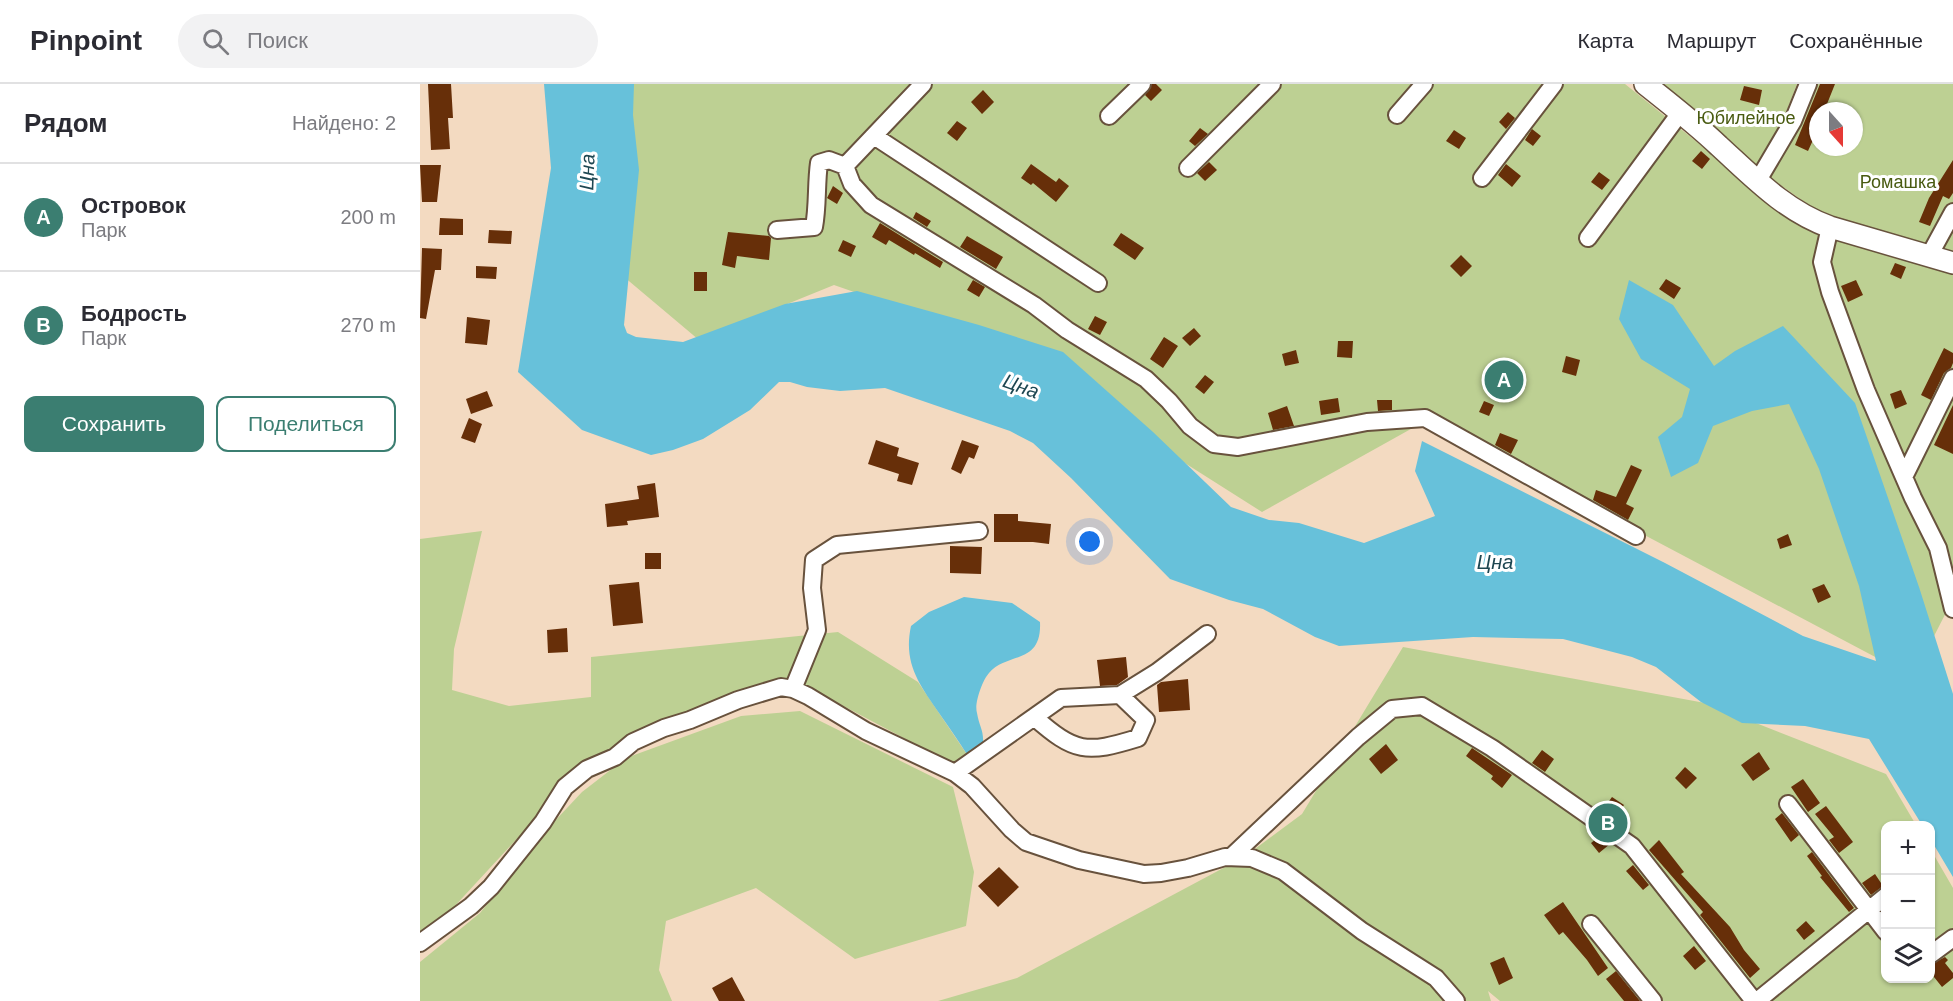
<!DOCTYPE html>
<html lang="ru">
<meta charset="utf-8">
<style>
:root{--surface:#fff;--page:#f2f2f3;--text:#2b2b33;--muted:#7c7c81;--line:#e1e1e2;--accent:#3b7e71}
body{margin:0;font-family:Helvetica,sans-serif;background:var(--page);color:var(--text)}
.controls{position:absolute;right:18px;bottom:18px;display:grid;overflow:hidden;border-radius:12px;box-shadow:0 2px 4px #0004}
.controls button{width:54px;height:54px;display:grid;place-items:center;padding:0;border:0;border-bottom:2px solid var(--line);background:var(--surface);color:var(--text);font:30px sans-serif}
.compass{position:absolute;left:1389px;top:18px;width:54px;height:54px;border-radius:50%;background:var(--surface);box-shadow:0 2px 4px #0004;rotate:159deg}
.you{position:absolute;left:670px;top:458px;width:21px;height:21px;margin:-15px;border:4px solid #fff;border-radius:50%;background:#1a73e8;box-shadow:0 0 0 9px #1a73e833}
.badge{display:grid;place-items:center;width:39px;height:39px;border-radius:50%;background:var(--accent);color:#fff;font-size:20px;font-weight:700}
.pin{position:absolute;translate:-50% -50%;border:3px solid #fff;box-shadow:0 2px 6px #0006}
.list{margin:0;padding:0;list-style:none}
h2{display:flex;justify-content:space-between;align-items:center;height:78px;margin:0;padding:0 24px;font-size:26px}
h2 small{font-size:20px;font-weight:400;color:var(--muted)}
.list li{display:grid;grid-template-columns:39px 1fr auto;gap:18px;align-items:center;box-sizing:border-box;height:108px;padding:0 24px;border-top:2px solid var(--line)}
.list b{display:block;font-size:22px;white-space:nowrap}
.list p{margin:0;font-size:20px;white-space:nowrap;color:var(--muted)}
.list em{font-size:20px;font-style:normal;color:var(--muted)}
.actions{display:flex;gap:12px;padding:18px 24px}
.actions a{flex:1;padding:14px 0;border:2px solid var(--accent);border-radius:12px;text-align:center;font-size:21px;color:var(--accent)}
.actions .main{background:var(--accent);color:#fff}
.icon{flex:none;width:33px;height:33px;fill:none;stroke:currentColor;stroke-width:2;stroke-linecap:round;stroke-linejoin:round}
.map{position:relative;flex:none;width:1533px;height:917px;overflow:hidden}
header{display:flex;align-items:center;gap:36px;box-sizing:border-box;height:84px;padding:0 30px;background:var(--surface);border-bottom:2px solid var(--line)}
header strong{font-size:28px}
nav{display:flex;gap:33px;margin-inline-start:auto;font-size:21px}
.search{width:420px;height:54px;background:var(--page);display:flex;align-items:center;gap:15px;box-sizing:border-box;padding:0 21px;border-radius:33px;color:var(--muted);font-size:22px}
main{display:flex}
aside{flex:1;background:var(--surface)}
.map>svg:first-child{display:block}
.green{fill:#bdd093;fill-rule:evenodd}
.water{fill:#67c1da}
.building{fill:#672f09}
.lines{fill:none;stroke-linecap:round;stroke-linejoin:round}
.minor-casing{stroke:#68523d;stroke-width:20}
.tertiary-casing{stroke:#68523d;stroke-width:24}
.minor{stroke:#fff;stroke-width:16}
.tertiary{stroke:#fff;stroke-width:21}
.labels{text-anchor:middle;stroke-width:6;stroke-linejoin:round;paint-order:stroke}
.park-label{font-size:18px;fill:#495b11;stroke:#fff}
.water-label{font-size:20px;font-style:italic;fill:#1e4752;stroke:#fff}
</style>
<header>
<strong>Pinpoint</strong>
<div class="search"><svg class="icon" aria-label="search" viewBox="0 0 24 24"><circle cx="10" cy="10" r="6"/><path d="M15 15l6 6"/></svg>Поиск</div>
<nav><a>Карта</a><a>Маршрут</a><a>Сохранённые</a></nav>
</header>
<main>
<aside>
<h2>Рядом<small>Найдено: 2</small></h2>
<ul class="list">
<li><span class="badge">A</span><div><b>Островок</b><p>Парк</p></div><em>200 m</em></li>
<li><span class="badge">B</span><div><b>Бодрость</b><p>Парк</p></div><em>270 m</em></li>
</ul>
<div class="actions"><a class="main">Сохранить</a><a>Поделиться</a></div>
</aside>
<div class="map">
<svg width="1533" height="917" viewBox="0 0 1533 917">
<rect width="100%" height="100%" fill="#f3dac1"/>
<path class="green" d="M213,0H1205L1381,142L1533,188V515L1493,593L1007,336L842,428L569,255L414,201L279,256L197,187Z
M1231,0H1377L1360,44L1335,86Z
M1387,0H1533V173L1404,132L1345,90ZM1398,27H1434V63H1398Z
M62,447L34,565L32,606L89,622L171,613V573L418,548L498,598L548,672L539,679L527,677L414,617L358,595L207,655L142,697L107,744L32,825L0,848V455Z
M983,563L1285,619L1466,690L1496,741L1466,742V894H1510L1511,766L1533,804V917H1080L1068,907L1071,917H518L597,894L824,773L882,730Z
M380,627L533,703L554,788L546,842L435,875L336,804L246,837L239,886L252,917H0V878L60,829L132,740L162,708L206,674L321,632Z"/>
<path class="water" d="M124,0H214L213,31L219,86L204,241L207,249L216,253L263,258L365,220L437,207L559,241L643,268L733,348L811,423L849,436L879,439L944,459L1015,432L995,387L1002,357L1245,479L1383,552L1456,577L1439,502L1399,385L1369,320L1332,327L1293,342L1278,379L1251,393L1238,353L1262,333L1270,305L1221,275L1199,235L1209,196L1253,221L1294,282L1315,267L1363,242L1435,319L1499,503L1533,610V793L1511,756L1510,742L1502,741L1449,655L1385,642L1322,639L1281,618L1236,583L1212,573L1143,555L1053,553L919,562L895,553L843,525L809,516L750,495L651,394L613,359L590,347L465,304L420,307L387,303L370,298H359L330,326L283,355L253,366L231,371L162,346L98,288L131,84Z
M544,513L592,519L620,538C622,581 587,568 569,589C562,597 554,620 557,629C559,642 564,646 563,660L548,672C539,658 529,643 519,629C499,600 483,579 491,542L509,528Z"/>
<path class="building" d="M8,0H31L33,34H28L30,65L11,66Z
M732,0H736L742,6L731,17L725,11Z
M1400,0H1415L1407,20L1423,26L1398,27V45L1388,67L1375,61Z
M1324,2L1342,6L1339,21L1320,16Z
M563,6L574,18L562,30L551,18Z
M1088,28L1095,34L1086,45L1079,38Z
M537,37L547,44L537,57L527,49Z
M780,44L788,50L775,62L769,57Z
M1112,45L1121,52L1113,62L1105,56Z
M1034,46L1046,54L1039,65L1026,57Z
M1281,67L1290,75L1282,85L1272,77Z
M1533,76V109L1529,115L1523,112L1510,142L1499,138L1509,114Z
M789,78L797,86L785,97L777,89Z
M611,80L636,98L639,94L649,102L636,118L613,99L611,101L601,94Z
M1086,80L1101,92L1092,103L1078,91Z
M0,81H21L17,118H2Z
M1179,88L1190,96L1182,106L1171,98Z
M413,102L423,109L417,120L407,114Z
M496,128L511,137L507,143L493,134Z
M20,134L43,135V151H19Z
M460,139L523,178L520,184L495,169L494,171L469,156L466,161L452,153Z
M69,146L92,147L91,160L68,159Z
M308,148L349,152L351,154L349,176L317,172L315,184L302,181Z
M701,149L724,164L715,176L693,161Z
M547,152L583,173L576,185L540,163Z
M423,156L436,162L431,173L418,167Z
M2,164L22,165L21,186H15L6,235L0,234Z
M1041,171L1052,182L1041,193L1030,182Z
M1475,179L1486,183L1481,195L1470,190Z
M56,182L77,183L76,195L56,194Z
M274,188H287V207H274Z
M1246,195L1261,204L1254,215L1239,205Z
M553,196L565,203L559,213L547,206Z
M1436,196L1443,211L1428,218L1421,202Z
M675,232L687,238L680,251L668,245Z
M47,233L70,236L67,261L45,259Z
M774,244L781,252L770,262L762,254Z
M744,253L758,262L743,284L730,275Z
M918,257H933L932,274L917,273Z
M1524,264L1533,269V279L1531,284L1524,289L1511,316L1501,311Z
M876,266L879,279L865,282L862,270Z
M1146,272L1160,276L1156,292L1142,288Z
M785,291L794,298L784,310L775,303Z
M1481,306L1487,320L1475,325L1470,310Z
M67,307L73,322L51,330L46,315Z
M918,314L920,328L901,331L899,317Z
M957,316H972V326L958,327Z
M1064,317L1074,321L1069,332L1059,328Z
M1533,321V370L1514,361Z
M867,322L874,342L853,346L848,329Z
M49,334L62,340L55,359L41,354Z
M1080,349L1098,356L1091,370L1075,361Z
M456,356L479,364L477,372L499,379L492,401L477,397L479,390L448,380Z
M542,356L559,362L554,375L549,373L541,390L531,385Z
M1211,381L1222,386L1206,420L1214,424L1208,436L1173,416L1176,406L1196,413Z
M235,399L239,433L207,437L208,441L187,443L185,420L219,415L217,402Z
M574,430H598V437L631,440L629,460L613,458H574Z
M1368,450L1372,461L1360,465L1357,455Z
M530,462L562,463L561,490L530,489Z
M225,469H241V485H225Z
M219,498L223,539L193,542L189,501Z
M1404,500L1411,513L1398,519L1392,505Z
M147,544L148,568L128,569L127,546Z
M706,573L708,593L697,601L680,602L677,576Z
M768,595L770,626L739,628L737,601L741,598Z
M966,660L978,676L961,690L949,675Z
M1052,664L1092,691L1082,704L1071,695L1073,692L1046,672Z
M1122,666L1134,675L1125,688L1112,679Z
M1339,668L1350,685L1333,697L1321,681Z
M1265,683L1277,694L1266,705L1255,694Z
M1383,695L1400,719L1388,728L1371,703Z
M1192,713L1204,721L1196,732L1184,724Z
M1406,722L1433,758L1419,769L1409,756L1414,753L1395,730Z
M1362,729L1379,751L1371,758L1355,735Z
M1180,752L1190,760L1179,769L1171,759Z
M1239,756L1264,788L1261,790L1310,843L1324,866L1340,885L1330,894L1280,831L1283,828L1229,766Z
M1392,768L1434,824L1429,828L1400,793L1402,792L1387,772Z
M1213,781L1229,801L1223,806L1206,787Z
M579,783L599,803L578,823L558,802Z
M1455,790L1463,802L1451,811L1442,799Z
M1143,818L1188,884L1178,892L1167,876L1143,848L1139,851L1124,831Z
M1386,837L1395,847L1384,856L1376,846Z
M1274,862L1286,877L1275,886L1263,872Z
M1084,873L1093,894L1079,901L1070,879Z
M1525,873L1528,876L1525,879L1533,889V894L1522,903L1510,888V881Z
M1196,887L1220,917H1204L1186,895Z
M312,893L325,917H299L292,904Z"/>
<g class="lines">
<g class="minor-casing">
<path id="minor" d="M503,0L425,82L432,100L451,121L614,221L647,246L726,295L749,317L770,342L794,360L818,363L947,338L1005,334L1216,452
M977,31L1004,0
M689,32L722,0
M454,52L678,199
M768,84L852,0
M1062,94L1134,0
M1337,98L1373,37L1388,0
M1410,143L1402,178L1410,208L1446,306L1493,414L1518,464L1533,525
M357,146L394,143C398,122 396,100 399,79L409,76L425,82
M1168,154L1260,29
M1509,172L1533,128
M1484,393L1533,294
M373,605L397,546L392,504L394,476L417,461L559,447
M700,611L737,588L787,550
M535,689L641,614L700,611L726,636L718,654C666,670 655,669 614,633
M1368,720L1466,848
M811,773L938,653L972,625L1002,622L1072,664L1212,762L1334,917
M1171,840L1233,917
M0,859L51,822L71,803L123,738L145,703L167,685L195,673L213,658L244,644L270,636L318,616L361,603L373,605L388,612L446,647L535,689L552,702L592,746L606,758L659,776L724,790L741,789L768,784L805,773L832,774L863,787L942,847L1016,894L1036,917
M1510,871L1533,854
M1337,917L1466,812"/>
</g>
<g class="tertiary-casing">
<path id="tertiary" d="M1225,0C1250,20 1276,40 1299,62C1333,93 1365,127 1410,143L1533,179"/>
</g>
<use href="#minor" class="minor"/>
<use href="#tertiary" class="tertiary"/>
</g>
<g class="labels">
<g class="park-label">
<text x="1326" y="40">Юбилейное</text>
<text x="1478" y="104">Ромашка</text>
</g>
<g class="water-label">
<text transform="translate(167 88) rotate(-88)" y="7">Цна</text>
<text transform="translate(601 302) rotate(20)" y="7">Цна</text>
<text x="1075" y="485">Цна</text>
</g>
</g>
</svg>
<div class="controls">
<button>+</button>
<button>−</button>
<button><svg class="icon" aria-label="layers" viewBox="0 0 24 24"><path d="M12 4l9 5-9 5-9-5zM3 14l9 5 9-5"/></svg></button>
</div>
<svg class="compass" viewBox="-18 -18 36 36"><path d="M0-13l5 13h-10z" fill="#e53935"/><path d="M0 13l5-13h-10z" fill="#7c7c81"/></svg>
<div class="you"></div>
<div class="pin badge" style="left:1084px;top:296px">A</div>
<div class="pin badge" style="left:1188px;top:739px">B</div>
</div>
</main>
